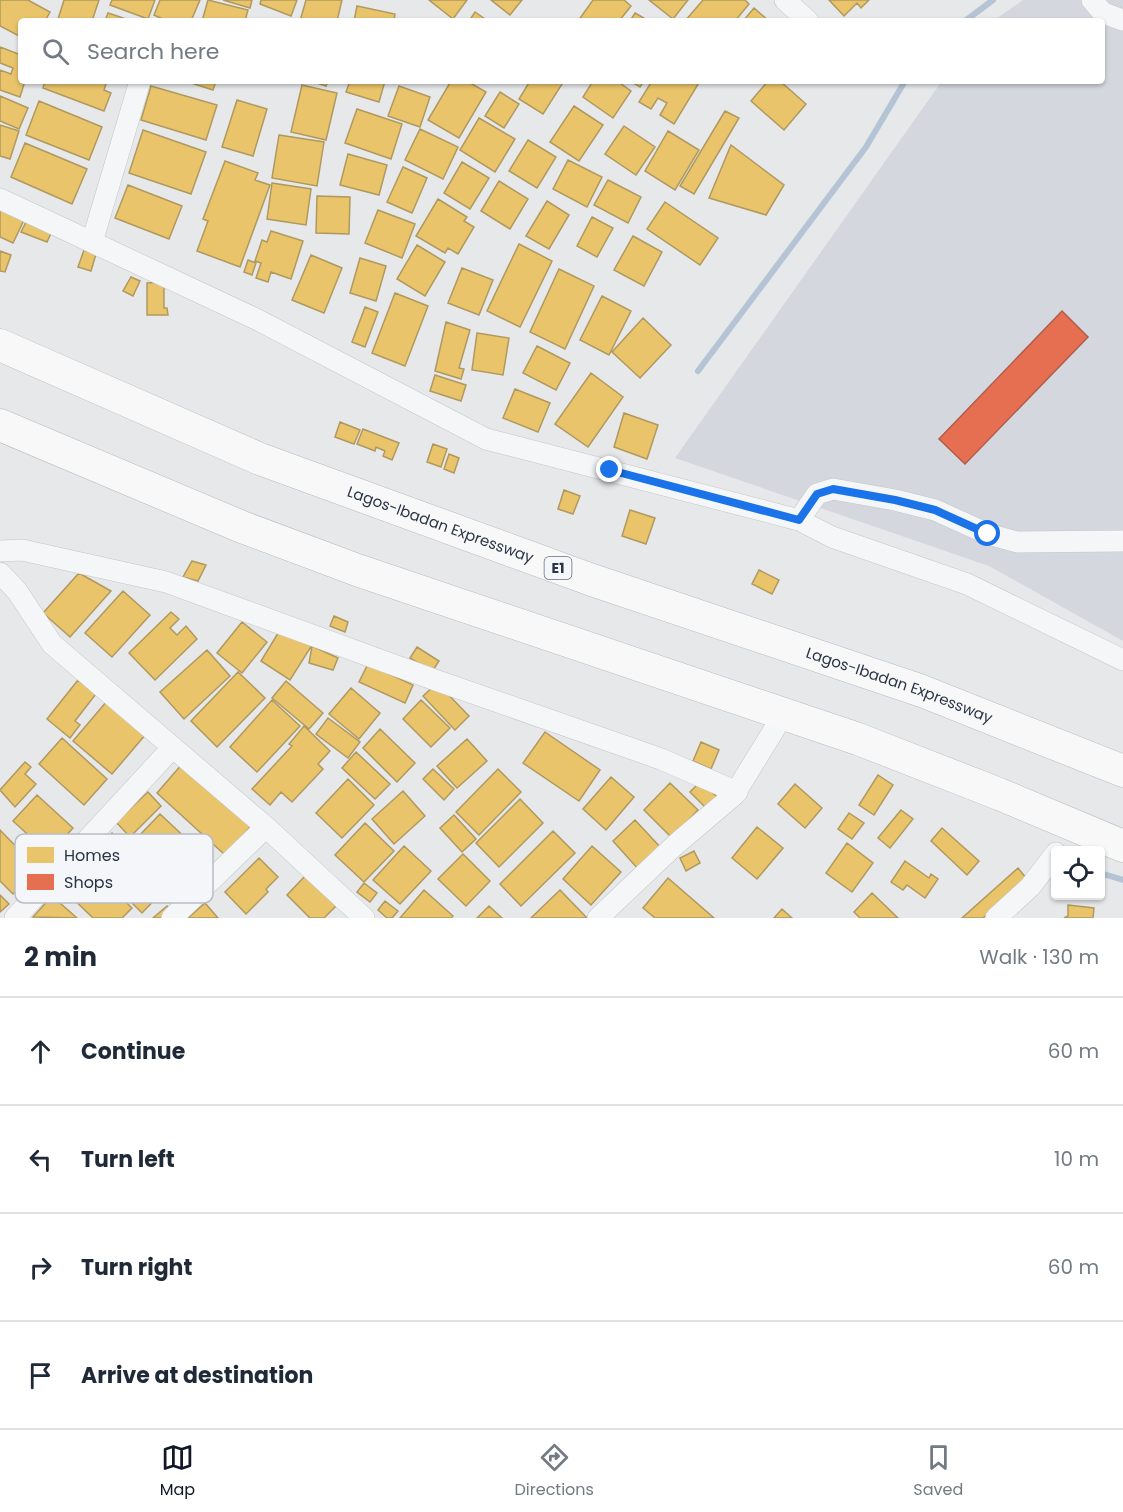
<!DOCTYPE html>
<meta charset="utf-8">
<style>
:root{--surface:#fff;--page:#f2f2f3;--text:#1f2937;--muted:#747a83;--line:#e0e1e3;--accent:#111827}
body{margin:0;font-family:Poppins,sans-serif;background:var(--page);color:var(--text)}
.controls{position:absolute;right:18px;bottom:18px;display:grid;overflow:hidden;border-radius:6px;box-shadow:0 2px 4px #0004}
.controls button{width:54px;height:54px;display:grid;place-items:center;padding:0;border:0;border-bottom:2px solid var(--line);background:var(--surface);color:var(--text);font:30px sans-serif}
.stop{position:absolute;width:18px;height:18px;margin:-14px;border:4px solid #1a73e8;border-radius:50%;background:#fff}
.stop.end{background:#1a73e8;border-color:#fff;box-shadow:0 2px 6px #0008}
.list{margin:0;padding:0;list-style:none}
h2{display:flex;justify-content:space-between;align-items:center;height:78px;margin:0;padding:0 24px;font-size:26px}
h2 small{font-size:20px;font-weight:400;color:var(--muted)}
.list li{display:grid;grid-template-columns:39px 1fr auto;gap:18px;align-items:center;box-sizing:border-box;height:108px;padding:0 24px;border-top:2px solid var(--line)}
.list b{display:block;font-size:22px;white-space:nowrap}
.list em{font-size:20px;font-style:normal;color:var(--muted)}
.icon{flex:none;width:33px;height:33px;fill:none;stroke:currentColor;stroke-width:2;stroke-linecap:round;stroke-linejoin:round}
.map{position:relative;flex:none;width:1123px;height:918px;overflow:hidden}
.search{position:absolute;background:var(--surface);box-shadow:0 2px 4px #0004;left:18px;right:18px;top:18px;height:66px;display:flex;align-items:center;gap:15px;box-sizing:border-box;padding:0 21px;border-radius:6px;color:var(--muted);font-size:22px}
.sheet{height:510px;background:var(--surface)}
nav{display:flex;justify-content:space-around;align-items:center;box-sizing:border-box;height:84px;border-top:2px solid var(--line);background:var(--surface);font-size:16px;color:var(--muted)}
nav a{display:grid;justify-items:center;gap:3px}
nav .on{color:var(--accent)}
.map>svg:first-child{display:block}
.built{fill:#d4d7dd}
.homes{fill:#e9c46a;stroke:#b0995f;stroke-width:1.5}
.shops{fill:#e76f51;stroke:#af5d4d;stroke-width:1.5}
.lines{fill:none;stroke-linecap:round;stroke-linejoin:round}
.stream{stroke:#b4c4d5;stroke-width:6}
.minor-casing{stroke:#c4c6c8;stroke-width:22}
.highway-casing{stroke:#b8bbbf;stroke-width:33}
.minor{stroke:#f5f6f7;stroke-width:21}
.highway{stroke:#f8f8f8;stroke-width:32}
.route{stroke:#1a73e8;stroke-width:8}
.labels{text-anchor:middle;stroke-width:6;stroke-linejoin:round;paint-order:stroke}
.shield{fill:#f4f6f9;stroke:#676e7b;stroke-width:1.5}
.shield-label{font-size:14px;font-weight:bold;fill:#2b3445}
.street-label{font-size:15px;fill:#2b3445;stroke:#f4f6f9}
.key{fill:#f4f6f9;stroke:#b8bcc3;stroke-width:1.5}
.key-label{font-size:16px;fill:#2b3445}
</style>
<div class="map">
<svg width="1123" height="918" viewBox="0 0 1123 918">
<rect width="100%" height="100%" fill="#e6e8ea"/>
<path class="built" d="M1023,0H1123V641L989,566L675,458L942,81H1102V21H993Z"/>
<path class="homes" d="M0,0H28L50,12L45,21H21V37L0,26Z
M64,0H99L92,21H64L58,19Z
M112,0H155L148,19L110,5Z
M160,0H200L191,21H167L154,15Z
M208,0L248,10L245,21H202Z
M223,0H252L250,8Z
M261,0H297L291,16L260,4Z
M306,0H342L337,21H300Z
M429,0H467L453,19Z
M491,0H522L510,15Z
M593,0H624L631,6L619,21H578Z
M649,0H688L673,19Z
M703,0H745L749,4L735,21H685Z
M829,0H869L861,8L857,3L844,16Z
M357,6L395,14L394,21H354Z
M754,8L769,21H743Z
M475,12L488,21H469Z
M108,13L132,21H105Z
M635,13L649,21H630Z
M0,47L21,55V81H25L20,97L0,90V70L11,74L13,68L0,63Z
M45,81H107L104,90L111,93L104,111L43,88Z
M185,81H216L213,90Z
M311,81H328L326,86Z
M350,81H385L379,102L346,92Z
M451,81H467L486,92L459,138L428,120Z
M530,81H564L543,114L519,99Z
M593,81H617L631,91L613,118L583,97Z
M630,81H644L640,87Z
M652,81H700L674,124L660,115L667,103L658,98L651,109L639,102Z
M768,81H780L806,104L784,130L751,101Z
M302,85L337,93L326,140L291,132Z
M151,86L217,105L206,140L141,120Z
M399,86L430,97L420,127L388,116Z
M500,92L519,104L504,128L485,116Z
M0,96L28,108L19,129L0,121Z
M237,100L267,109L253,156L222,147Z
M39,101L102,127L89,160L26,135Z
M574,106L603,125L579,161L550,142Z
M357,109L402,124L391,159L345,143Z
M725,111L739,118L694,194L680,186Z
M479,118L515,139L495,172L460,150Z
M0,125L19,131L10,159L0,156Z
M624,126L655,147L636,175L605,154Z
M420,129L458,147L443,179L405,160Z
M143,130L206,152L191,194L129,173Z
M668,131L699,150L675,190L645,171Z
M279,135L324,142L317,186L272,178Z
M528,140L556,157L537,188L509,171Z
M25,143L87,169L72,204L11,177Z
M731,145L784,185L766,215L709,198Z
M348,154L387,165L379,195L340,185Z
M568,160L602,177L587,207L553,189Z
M225,161L258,173L255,180L270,185L240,267L197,251L208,221L203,219Z
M462,162L489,178L470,209L444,193Z
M403,167L427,178L412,213L387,202Z
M608,180L641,197L628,223L594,205Z
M499,181L528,199L510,229L481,211Z
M272,183L311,189L306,225L267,219Z
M128,185L182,206L169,239L115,218Z
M317,196L350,197L349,234L316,233Z
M438,199L467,217L464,221L474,227L458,254L448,248L445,253L416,236Z
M547,201L569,215L549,249L526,236Z
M665,202L718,238L700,265L647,229Z
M0,208L24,220L13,243L0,237Z
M378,210L415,224L402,258L365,243Z
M592,217L613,228L597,257L577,246Z
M27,220L52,231L47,242L21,232Z
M271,231L303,241L291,279L271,272L268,282L256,278L261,263L255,261L262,240L267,242Z
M633,236L662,252L644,286L614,270Z
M519,244L552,261L520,327L487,311Z
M417,245L445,262L425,296L397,279Z
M84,250L96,254L91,271L78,267Z
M0,251L11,255L5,272L0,271Z
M311,255L342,268L324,313L292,300Z
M360,258L386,266L376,301L350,293Z
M248,260L256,263L252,275L244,272Z
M462,268L493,280L479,315L448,303Z
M559,269L594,286L565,349L530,332Z
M131,277L140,281L133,296L123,291Z
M164,282V308H167L168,315H147V283Z
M395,293L428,306L405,366L372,353Z
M602,296L631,311L609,355L580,340Z
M365,307L378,312L365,347L352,342Z
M643,318L671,345L640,378L612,352Z
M446,322L470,330L459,368L464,369L461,379L435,371Z
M477,333L509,338L503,375L472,370Z
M537,346L570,363L556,390L523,373Z
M591,373L623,397L588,447L555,424Z
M435,375L466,385L461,401L430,391Z
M515,389L550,403L538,432L503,418Z
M624,413L658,425L647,459L614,447Z
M340,422L360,430L354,444L335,437Z
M363,429L399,443L392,460L383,456L385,451L376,447L375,451L357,444Z
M433,444L447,449L441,467L427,462Z
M449,454L459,458L454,473L444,469Z
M564,490L580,496L573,514L558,509Z
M630,510L655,518L646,544L622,536Z
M192,561L206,565L198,581L183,577Z
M759,570L779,580L772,594L752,584Z
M79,573L111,591L70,637L43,613Z
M123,591L150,615L112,657L85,633Z
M171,612L179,619L170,628L177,635L186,626L197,639L155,680L129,653Z
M334,616L348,622L345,632L330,626Z
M242,622L267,642L242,673L217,653Z
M280,630L314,642L290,680L261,661Z
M312,646L338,658L333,670L309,663Z
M417,647L439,661L432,672L410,658Z
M207,650L230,676L184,719L160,692Z
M368,664L413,685L405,703L359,682Z
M238,672L265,698L217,747L191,721Z
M78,680L96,694L75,721L80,725L70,738L47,719Z
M286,681L323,713L309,729L272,698Z
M437,683L469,716L455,730L423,696Z
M351,688L380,713L359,739L329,714Z
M272,700L300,726L257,772L230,747Z
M421,700L450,728L431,747L403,719Z
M107,701L146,734L112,774L73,741Z
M328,718L360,742L348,758L316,734Z
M304,726L330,751L318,764L323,769L292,802L281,792L270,805L252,789L292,746L289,744Z
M380,729L415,763L397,782L363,748Z
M545,732L600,770L579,801L523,763Z
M62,738L107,779L84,805L39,764Z
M467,739L487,761L457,788L437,766Z
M701,742L719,750L711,769L693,761Z
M356,752L390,784L375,799L342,768Z
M25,762L31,767L25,774L36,784L15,807L0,790Z
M183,763L252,825L225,855L157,793Z
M433,769L454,789L444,800L423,779Z
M498,769L521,792L479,835L456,812Z
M878,775L893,785L874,815L859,805Z
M611,777L634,797L606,830L583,809Z
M348,779L374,805L342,838L316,813Z
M701,781L720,800L709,811L690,792Z
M670,783L698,810L672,838L644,810Z
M795,784L822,808L805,828L778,804Z
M403,791L425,816L394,844L372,819Z
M148,792L161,806L130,837L116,822Z
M37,795L73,828L49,854L13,821Z
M520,799L543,823L499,867L476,843Z
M901,810L913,819L890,848L878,838Z
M849,813L864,823L852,839L838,829Z
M160,814L208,859L185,884L137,838Z
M454,815L476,839L462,852L440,828Z
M635,820L662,849L639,870L613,841Z
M365,823L394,851L364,882L335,855Z
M757,827L783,848L757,879L732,858Z
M942,828L979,861L967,875L931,841Z
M0,830L38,869L13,894L0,881Z
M553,831L575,853L521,906L500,884Z
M112,833L132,853L115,870L109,864L101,873L86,859Z
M847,843L873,863L852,892L826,873Z
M404,846L431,871L400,904L373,880Z
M592,846L621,872L591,905L563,879Z
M694,851L700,863L686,871L680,858Z
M135,854L168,886L142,913L110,881Z
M463,854L490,881L466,906L438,879Z
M259,858L278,877L266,889L268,892L246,914L225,892Z
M905,861L929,878L931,874L938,879L925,898L907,885L903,890L891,882Z
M88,866L132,908L122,918H93L65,891Z
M1018,868L1027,879L993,909L983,918H962Z
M305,876L336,906L324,918H310L287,895Z
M668,878L714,918H655L643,908Z
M364,883L377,893L370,902L357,892Z
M424,890L453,916L451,918H400Z
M560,890L587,918H531Z
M872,893L898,918H860L854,912Z
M0,895L9,904L0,912Z
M52,896L77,918L33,917Z
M385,901L398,911L392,918H387L378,910Z
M205,903L218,918H188Z
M1068,905L1094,908L1093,918H1064L1068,916Z
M167,906L173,913L167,918H153Z
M489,906L502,918H477Z
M782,909L792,918H774Z"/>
<path class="shops" d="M1062,311L1088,337L965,464L939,439Z"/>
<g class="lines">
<path class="stream" d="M965,21L993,0
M698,371L866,147L905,81
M1100,873L1123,880"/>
<g class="minor-casing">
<path id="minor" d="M785,0L808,21
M1092,0L1103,13L1123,20
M0,199L256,319L486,439L799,520L832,537L967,584L1123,660
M92,242L140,81
M799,520L817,494L833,489L895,500L935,510L988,534L1017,542L1123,541
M0,551L22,550L166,582L438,681L661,759L737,792
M0,573L17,591L52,644L266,827L364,918
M15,918L173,747
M172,918L266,827
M598,918L674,846L734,795L783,715
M996,918L1030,887L1056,853"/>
</g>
<g class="highway-casing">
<g id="highway">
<path id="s1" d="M0,345L260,459L592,580L922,691L1123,771"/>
<path d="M0,425L242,527L357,570L858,739L999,794L1123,846"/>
</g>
</g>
<use href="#minor" class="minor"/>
<use href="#highway" class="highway"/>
</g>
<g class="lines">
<path class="route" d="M610,470L799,520L817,494L833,489L895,500L935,510L988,534"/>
</g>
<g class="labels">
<rect class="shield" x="544.5" y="557" width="27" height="22" rx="4.5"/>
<g class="shield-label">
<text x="558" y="573">E1</text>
</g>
<g class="street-label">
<text dy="5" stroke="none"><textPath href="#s1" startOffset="476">Lagos-Ibadan Expressway</textPath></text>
<text dy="5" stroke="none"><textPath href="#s1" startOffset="962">Lagos-Ibadan Expressway</textPath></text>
</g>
</g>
<rect x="15" y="834" width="198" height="69" rx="9" class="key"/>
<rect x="27" y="847" width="27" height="16" fill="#e9c46a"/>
<rect x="27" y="874" width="27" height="16" fill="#e76f51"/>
<g class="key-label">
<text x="64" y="861">Homes</text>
<text x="64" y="888">Shops</text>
</g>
</svg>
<div class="controls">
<button><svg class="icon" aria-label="locate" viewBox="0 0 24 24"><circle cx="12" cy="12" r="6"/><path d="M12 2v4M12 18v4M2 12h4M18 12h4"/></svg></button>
</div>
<div class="stop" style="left:988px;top:534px"></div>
<div class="stop end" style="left:610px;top:470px"></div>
<div class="search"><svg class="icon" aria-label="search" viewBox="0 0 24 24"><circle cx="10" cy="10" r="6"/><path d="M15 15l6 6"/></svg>Search here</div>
</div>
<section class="sheet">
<h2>2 min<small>Walk · 130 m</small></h2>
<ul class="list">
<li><svg class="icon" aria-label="ahead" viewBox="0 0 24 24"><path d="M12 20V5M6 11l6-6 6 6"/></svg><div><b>Continue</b></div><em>60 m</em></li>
<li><svg class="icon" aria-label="left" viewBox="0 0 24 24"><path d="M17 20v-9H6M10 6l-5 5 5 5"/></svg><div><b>Turn left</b></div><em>10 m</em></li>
<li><svg class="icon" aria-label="right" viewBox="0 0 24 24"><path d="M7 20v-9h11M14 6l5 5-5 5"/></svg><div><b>Turn right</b></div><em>60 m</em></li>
<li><svg class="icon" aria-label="arrive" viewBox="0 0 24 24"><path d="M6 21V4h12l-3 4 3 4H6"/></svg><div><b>Arrive at destination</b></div></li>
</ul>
</section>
<nav>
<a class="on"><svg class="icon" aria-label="map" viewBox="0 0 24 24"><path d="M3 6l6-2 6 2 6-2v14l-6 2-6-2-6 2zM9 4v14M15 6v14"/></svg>Map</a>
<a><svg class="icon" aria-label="directions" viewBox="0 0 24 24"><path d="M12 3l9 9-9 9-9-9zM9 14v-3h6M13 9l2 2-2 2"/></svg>Directions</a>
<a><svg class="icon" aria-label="saved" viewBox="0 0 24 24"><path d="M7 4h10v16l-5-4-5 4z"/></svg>Saved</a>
</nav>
